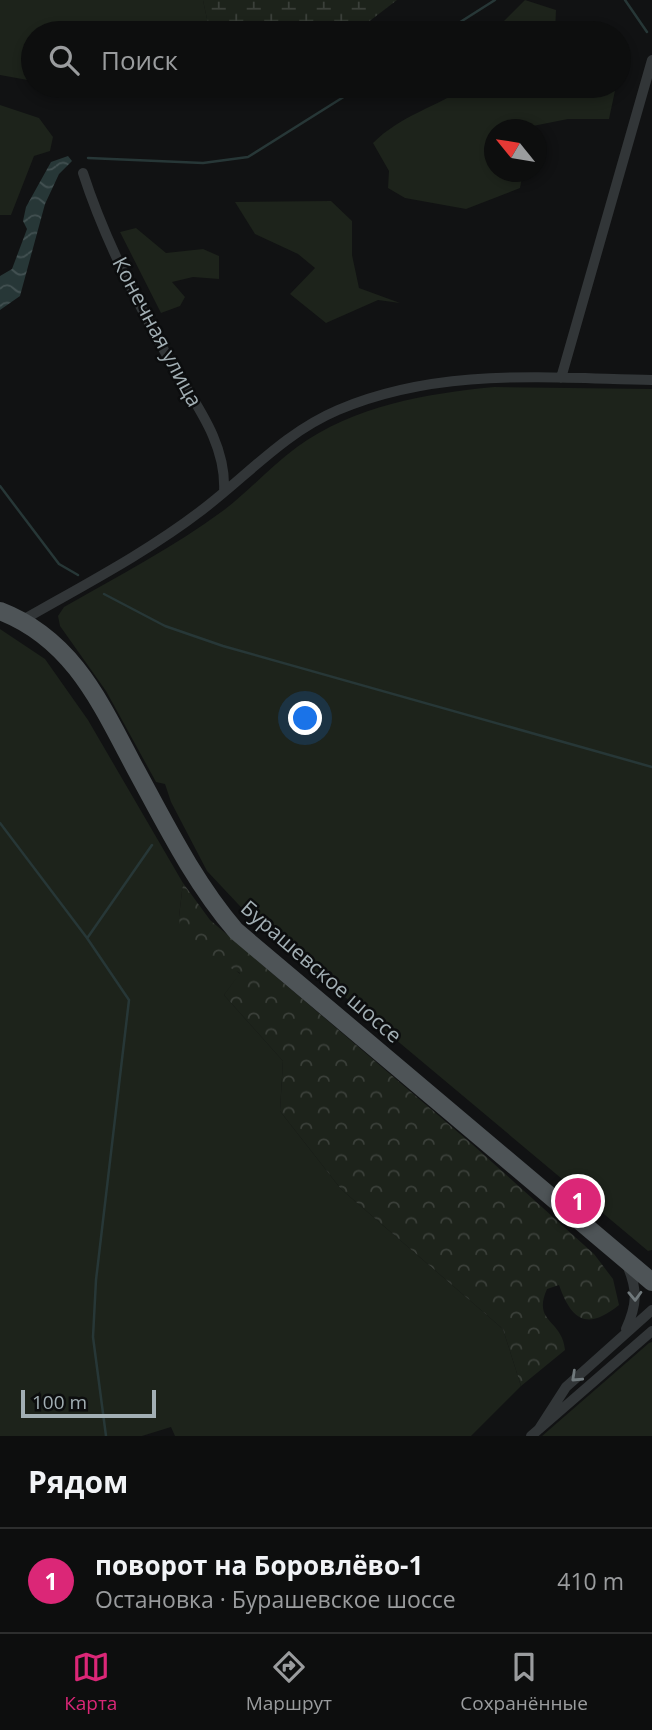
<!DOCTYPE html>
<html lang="ru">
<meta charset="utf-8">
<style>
:root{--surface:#0d0e0e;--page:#1b1c1c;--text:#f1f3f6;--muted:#9a9c9e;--line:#2d2e2e;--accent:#db2777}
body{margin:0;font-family:"Open Sans",sans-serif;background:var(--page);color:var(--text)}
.compass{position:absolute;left:484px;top:119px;width:63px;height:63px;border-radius:50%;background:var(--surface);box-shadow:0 4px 10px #0003;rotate:300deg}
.scale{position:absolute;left:21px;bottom:18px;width:135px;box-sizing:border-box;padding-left:7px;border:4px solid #a2afb4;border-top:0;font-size:19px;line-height:24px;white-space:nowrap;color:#a2afb4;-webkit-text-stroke:5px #0c0d0e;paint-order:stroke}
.you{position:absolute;left:306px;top:719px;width:24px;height:24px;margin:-18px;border:5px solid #fff;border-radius:50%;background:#1a73e8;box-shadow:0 0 0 10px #1a73e833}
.badge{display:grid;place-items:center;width:46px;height:46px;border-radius:50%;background:var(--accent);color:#fff;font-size:23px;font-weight:700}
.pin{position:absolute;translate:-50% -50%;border:4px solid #fff;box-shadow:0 2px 7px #0006}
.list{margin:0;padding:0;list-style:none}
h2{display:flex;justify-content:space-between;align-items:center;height:91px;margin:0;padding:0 28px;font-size:30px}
h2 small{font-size:23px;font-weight:400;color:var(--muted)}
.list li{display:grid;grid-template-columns:46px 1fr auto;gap:21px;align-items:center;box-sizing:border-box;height:105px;padding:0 28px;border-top:2px solid var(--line)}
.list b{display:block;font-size:26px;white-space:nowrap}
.list p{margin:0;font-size:23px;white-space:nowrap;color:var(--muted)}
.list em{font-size:23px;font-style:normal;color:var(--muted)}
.icon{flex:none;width:38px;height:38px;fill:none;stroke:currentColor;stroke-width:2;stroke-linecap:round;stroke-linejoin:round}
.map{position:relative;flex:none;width:652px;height:1436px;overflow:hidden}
.search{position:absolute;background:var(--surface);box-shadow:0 4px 10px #0003;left:21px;right:21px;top:21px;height:77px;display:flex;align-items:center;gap:18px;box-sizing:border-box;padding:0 24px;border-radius:38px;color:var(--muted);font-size:26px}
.sheet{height:196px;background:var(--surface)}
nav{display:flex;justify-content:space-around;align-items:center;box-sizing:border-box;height:98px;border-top:2px solid var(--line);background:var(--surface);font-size:19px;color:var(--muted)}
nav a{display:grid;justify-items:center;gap:4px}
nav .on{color:var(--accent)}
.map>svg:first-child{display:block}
.grass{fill:#1d231b}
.forest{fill:url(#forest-crowns)}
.wetland{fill:url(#wetland-marsh)}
.water{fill:url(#water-waves)}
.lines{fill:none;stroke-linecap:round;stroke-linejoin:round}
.stream{stroke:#273737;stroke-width:2.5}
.minor{stroke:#323638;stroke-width:10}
.primary{stroke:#4e5457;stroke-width:18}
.oneway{stroke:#70797c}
.labels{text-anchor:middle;stroke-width:5;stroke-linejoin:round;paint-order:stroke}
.street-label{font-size:21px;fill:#a2afb4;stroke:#0c0d0e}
</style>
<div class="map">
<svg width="652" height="1436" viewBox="0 0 652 1436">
<defs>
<pattern id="forest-crowns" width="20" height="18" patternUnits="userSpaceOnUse" patternTransform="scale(1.75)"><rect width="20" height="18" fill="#1d231b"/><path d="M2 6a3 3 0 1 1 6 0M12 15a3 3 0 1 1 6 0" fill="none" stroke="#3b403a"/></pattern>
<pattern id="wetland-marsh" width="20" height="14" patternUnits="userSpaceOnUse" patternTransform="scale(1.75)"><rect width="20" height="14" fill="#1d231b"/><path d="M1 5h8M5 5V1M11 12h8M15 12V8" fill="none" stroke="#3b403a"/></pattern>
<pattern id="water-waves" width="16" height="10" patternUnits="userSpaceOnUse" patternTransform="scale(1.75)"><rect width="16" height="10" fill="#273737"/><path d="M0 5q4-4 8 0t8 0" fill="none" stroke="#435152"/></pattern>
</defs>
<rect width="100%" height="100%" fill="#111213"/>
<path class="grass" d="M0,0H203L210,33H33V81L0,75Z
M525,0L556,10L555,33H492Z
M469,86H616L609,119H568L533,126L532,129L494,130V172H523L520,188L466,209L405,198L388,188L389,171L373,143C400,116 437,106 469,86Z
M0,105L39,118L53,137L50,151L34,156L11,215H0Z
M331,201L352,221V255L359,288L400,303L378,300L326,323L290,294L315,268L298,254L255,234L235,202Z
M136,228L166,253L203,249L219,256V279L193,277L172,282L185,297L180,306L161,313L120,232Z
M494,387L652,389V1250L648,1251L253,920L207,871L171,802L165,784L156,782L106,691L60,626L58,616L64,607C118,576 174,547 224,510C249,491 271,466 297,447C355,405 425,394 494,387Z
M0,629L45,659L88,720L183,883L179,917L240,974L224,995L283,1061L280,1111L341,1189L503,1329L521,1386L471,1436H175L171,1427L142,1436H0Z
M652,1342V1436H542L649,1343Z"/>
<path class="forest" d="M183,883L210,920L473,1145L594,1254L613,1279L619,1305C588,1330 572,1322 559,1285L547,1289C532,1323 562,1319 565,1350L521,1386L503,1329L341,1189L280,1111L283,1061L224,995L240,973L182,942L179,917Z"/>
<path class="wetland" d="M203,0H397L354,33H210Z"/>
<path class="water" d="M68,156L72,161L59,174L45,204L20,296L0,310V276L12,269L27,229L23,221L26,207L51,162Z"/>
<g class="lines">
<path class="stream" d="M625,0L647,32
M443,33L495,0
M88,158L203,163L248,157L361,86
M0,486L59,564L78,575
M104,594L165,626L223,646L652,767
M0,823L87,938L129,1000L96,1280L93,1337L106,1436
M88,937L152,845"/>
<path class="minor" d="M83,173C103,235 133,295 165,352C189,397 227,438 224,492
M561,378L652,60
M21,621C82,586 146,553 202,510C248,475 284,433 338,410C439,367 546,378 652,380
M626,1329C637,1305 638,1290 627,1265
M539,1429L566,1387L652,1310
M531,1436L652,1331"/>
<path class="primary" d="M0,611C73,639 101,704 135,768C166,825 194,882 236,931L652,1282"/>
</g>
<defs><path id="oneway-chevron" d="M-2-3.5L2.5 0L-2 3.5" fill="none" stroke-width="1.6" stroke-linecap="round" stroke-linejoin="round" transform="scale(1.75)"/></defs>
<g class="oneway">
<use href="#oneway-chevron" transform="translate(635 1296) rotate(88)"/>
<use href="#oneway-chevron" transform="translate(576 1377) rotate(137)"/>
</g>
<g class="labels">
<g class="street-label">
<text transform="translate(157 332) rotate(62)" y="7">Конечная улица</text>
<text transform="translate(321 972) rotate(41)" y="7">Бурашевское шоссе</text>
</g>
</g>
</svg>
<svg class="compass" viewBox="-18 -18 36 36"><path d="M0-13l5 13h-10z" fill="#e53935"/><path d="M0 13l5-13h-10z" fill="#9a9c9e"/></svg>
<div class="scale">100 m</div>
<div class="you"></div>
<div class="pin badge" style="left:578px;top:1201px">1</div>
<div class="search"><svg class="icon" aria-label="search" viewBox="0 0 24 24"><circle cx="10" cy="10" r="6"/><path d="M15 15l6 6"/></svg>Поиск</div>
</div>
<section class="sheet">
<h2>Рядом<small></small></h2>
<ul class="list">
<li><span class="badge">1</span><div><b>поворот на Боровлёво-1</b><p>Остановка · Бурашевское шоссе</p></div><em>410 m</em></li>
</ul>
</section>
<nav>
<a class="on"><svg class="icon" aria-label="map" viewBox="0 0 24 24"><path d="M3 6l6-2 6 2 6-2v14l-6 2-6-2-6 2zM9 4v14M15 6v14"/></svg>Карта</a>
<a><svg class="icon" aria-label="directions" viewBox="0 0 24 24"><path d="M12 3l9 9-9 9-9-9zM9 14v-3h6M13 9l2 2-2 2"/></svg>Маршрут</a>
<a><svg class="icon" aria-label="saved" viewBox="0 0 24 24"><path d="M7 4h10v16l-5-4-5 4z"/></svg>Сохранённые</a>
</nav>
